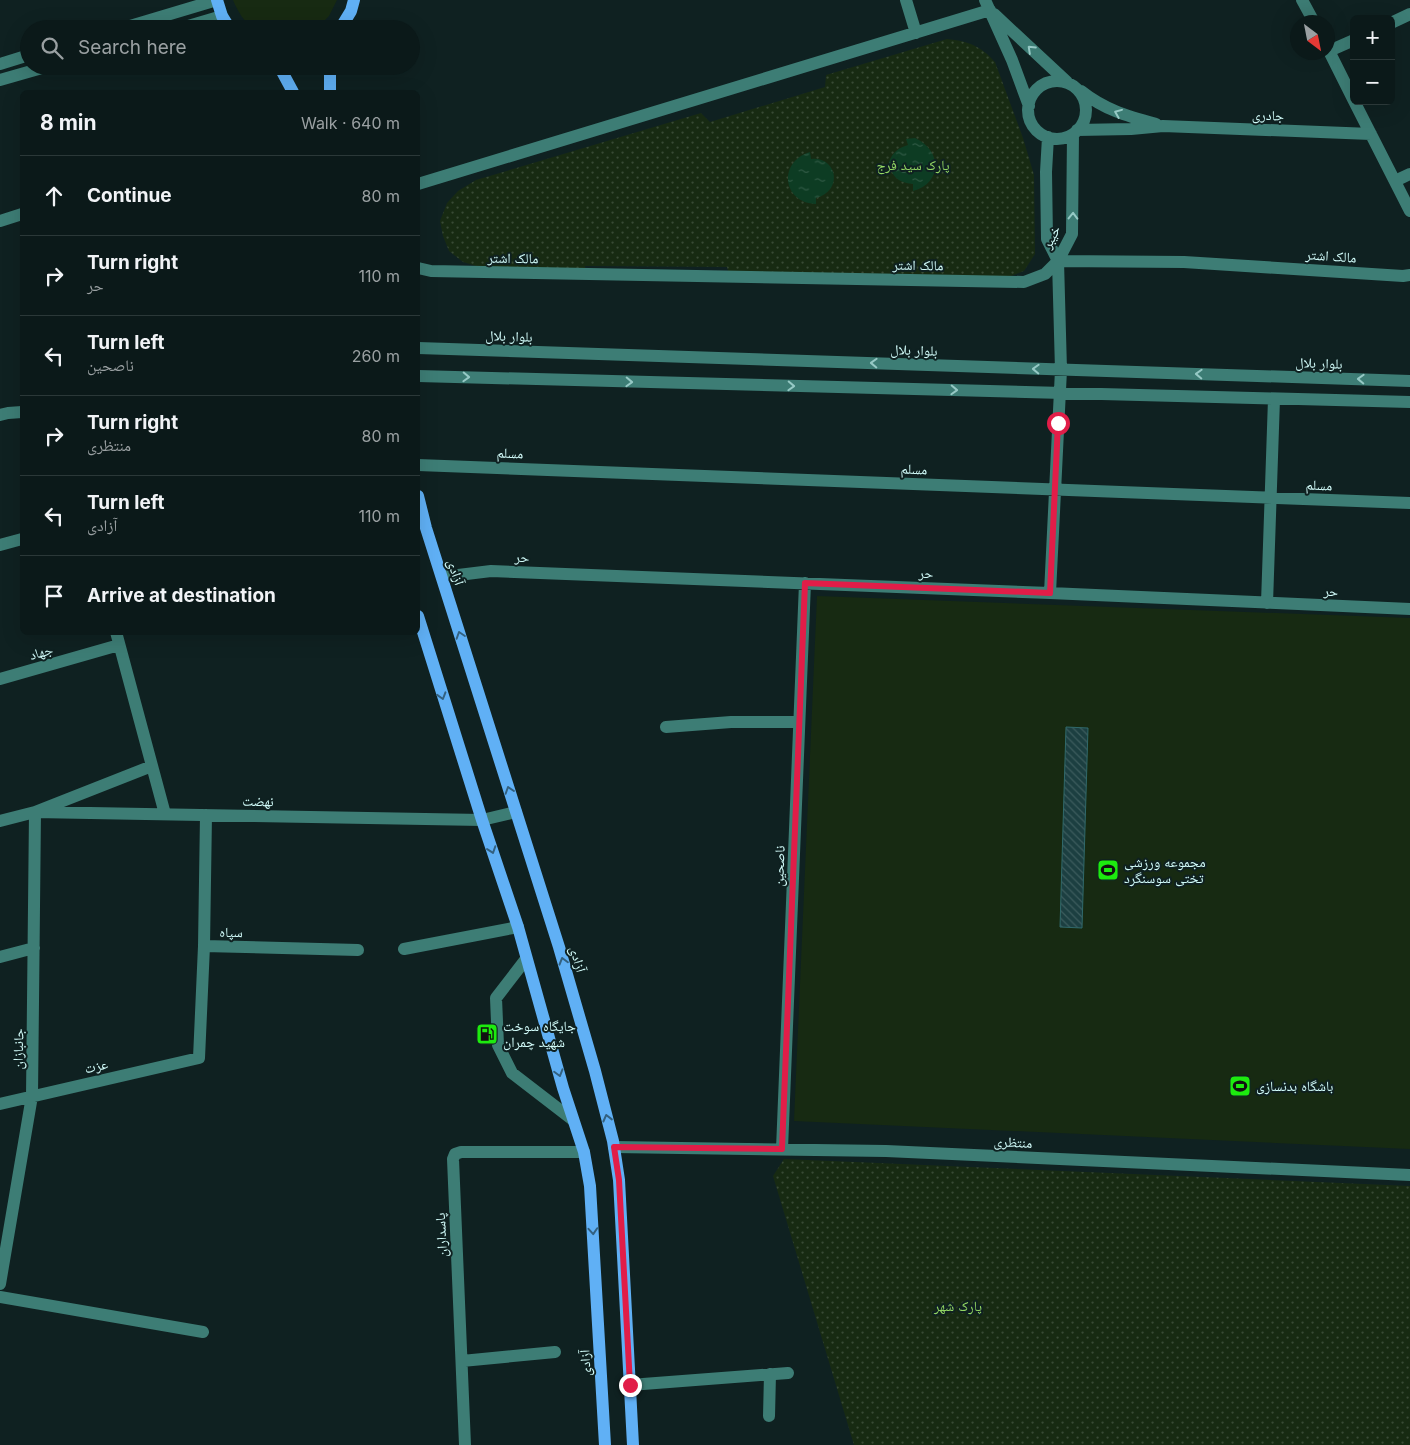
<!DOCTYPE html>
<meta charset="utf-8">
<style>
:root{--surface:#0b1919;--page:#142222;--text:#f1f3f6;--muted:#9aa0a2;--line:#2b3838}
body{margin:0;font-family:Inter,"Noto Naskh Arabic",sans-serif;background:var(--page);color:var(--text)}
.controls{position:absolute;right:15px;top:15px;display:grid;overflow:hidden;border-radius:8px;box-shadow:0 5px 20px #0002}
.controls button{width:45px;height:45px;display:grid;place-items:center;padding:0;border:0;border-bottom:1px solid var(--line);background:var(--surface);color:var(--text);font:25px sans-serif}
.compass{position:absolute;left:1290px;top:15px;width:45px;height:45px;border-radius:50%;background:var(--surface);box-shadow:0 5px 20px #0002;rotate:148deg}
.stop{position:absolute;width:15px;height:15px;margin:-11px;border:4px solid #e11d48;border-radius:50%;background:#fff}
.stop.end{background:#e11d48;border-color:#fff;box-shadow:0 1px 5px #0008}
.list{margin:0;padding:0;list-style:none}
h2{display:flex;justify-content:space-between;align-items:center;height:65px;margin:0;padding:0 20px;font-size:21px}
h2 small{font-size:16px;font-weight:400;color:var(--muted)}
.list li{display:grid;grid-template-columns:32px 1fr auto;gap:15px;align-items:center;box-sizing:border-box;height:80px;padding:0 20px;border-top:1px solid var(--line)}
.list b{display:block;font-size:19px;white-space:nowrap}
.list p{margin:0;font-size:16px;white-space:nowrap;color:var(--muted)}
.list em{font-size:16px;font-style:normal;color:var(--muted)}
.icon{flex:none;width:28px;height:28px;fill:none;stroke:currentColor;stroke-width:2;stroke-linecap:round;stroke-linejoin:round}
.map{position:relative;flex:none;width:1410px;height:1445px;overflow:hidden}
.search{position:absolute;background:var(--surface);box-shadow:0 5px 20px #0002;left:20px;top:20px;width:400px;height:55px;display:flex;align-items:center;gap:12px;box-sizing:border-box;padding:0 18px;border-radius:28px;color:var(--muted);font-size:19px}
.panel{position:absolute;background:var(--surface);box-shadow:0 5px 20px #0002;left:20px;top:90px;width:400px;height:545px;border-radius:8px}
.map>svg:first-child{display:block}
.green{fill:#172a12}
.park{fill:url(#park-dots)}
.water{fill:url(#water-ripples)}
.building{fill:url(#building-back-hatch);stroke:#30696b}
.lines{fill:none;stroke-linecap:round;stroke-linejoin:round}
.minor{stroke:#3d7d75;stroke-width:12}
.major{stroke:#60b0f5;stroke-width:12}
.oneway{stroke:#96c9c5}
.oneway2{stroke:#336180}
.route{stroke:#e11d48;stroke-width:6}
.labels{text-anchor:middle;stroke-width:4;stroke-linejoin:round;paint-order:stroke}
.street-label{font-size:14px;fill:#d2fcfa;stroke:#0f2121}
.park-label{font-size:14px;fill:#93d763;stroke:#0f2121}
.poi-label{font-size:14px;fill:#d2fcfa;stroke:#0f2121;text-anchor:start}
</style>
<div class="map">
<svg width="1410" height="1445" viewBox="0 0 1410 1445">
<defs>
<pattern id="park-dots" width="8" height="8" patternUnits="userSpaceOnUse" patternTransform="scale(1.25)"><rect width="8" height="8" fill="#172a12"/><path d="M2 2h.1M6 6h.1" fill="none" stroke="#384a35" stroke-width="1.8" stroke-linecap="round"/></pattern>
<pattern id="water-ripples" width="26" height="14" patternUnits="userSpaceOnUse" patternTransform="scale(1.25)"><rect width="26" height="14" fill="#0d3c23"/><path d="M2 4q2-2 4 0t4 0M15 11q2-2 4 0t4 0" fill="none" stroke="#2f5944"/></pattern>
<pattern id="building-back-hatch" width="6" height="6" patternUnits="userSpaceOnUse" patternTransform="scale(1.25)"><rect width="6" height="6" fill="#1c3f41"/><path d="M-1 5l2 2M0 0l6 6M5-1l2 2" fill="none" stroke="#3c5c5d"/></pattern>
</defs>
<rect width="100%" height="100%" fill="#0f2121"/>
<path class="green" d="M233,0H337L329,16L316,29H255C244,22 238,12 233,0Z
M817,596L1410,618V1149L794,1121Z"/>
<path class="park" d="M947,39C968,41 981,46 995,62L1023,138L1034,175L1035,254L1024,271L1006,278L729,274L727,267L585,266V271L483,268L463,262L449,251L443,236L440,221L447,203L458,191L476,180L701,113L710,122L825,87L826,75Z
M784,1159L1410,1186V1445H854L773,1176Z"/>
<path class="water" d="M915,138C942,150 943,183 913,191V184C898,183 891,176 889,162C893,152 898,148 908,145L906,139Z
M810,152L811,159C837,156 844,191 816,198V204C783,203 777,162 810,152Z"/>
<path class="building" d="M1066,727L1088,728L1082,928L1060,927Z"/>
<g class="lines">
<path class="minor" d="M906,0L916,33
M985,0L1012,60L1029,106
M1302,0L1314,22
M994,14L1067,82
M1391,23L1410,14
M120,29L217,0
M178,29L222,16
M1328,49L1354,101
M1329,51L1354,40
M0,64L29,55
M0,80L49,66
M1028 110a29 29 0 1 1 58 0a29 29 0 1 1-58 0Z
M1081,91C1105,110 1127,116 1156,124
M1354,101L1410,211
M1077,130L1131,129L1163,126L1371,134
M1048,137L1046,172L1047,239L1058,261L1061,370L1050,593
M1395,181L1410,174
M418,184L990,10
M0,221L22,214
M1058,261L1184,262L1403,276L1410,275
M418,268L431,271L1024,282L1045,274L1058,261L1072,234L1073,134
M418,348L1410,381
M418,376L1410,402
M0,415L8,413L22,412
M418,465L1410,503
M0,545L22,539
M442,577L491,571L1050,593L1410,609
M1267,603L1274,399
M116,632L165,814
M0,679L119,645
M666,727L731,722H799
M206,815L204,946L358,950
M0,821L35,812L482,820L516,812
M404,949L518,927
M0,957L34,948
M526,959L496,998L498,1045L512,1073L573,1120
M0,1104L199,1058L204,946
M614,1147L886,1151L1410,1175
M782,1149L805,583
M0,1284L32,1096L35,812L152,766
M0,1297L203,1332
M462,1361L555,1352
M630,1385L788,1373
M769,1416L770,1374
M465,1445L453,1159L455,1154L461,1152H584"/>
<path class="major" d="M217,0L222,16L230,29
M340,29L351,11L354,0
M279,66L293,92
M330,66V92
M418,496L426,528L559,947L595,1071L613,1141L619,1180L633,1445
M418,616L482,820L518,927L563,1088L584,1152L590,1186L605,1445"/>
</g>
<defs><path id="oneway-chevron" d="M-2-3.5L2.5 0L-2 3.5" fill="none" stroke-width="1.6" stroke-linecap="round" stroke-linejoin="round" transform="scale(1.25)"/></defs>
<g class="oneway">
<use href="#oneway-chevron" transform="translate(1031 49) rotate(-137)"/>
<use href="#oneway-chevron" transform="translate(1118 113) rotate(-158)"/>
<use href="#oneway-chevron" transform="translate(1073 216) rotate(-89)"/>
<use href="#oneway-chevron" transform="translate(874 363) rotate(-178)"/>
<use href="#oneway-chevron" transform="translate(1036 369) rotate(-178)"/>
<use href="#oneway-chevron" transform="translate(1199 374) rotate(-178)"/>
<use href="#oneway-chevron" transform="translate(466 377) rotate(2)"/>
<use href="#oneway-chevron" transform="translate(1361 379) rotate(-178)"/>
<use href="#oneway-chevron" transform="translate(629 382) rotate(2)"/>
<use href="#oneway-chevron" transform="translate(791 386) rotate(2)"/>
<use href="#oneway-chevron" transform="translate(954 390) rotate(2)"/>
</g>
<g class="oneway2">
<use href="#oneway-chevron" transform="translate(460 635) rotate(-108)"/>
<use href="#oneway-chevron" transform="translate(442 696) rotate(73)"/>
<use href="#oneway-chevron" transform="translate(509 790) rotate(-108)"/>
<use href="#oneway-chevron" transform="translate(492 850) rotate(71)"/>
<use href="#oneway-chevron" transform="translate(563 961) rotate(-106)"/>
<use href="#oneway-chevron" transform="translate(559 1073) rotate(74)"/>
<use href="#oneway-chevron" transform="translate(607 1118) rotate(-104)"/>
<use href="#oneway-chevron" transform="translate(593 1231) rotate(86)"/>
</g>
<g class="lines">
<path class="route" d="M630,1385L619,1180L614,1147L782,1149L805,583L1050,593L1058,423"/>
</g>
<defs>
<g id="stadium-square" transform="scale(1.125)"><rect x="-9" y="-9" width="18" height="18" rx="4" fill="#1deb0f" stroke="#0f2121"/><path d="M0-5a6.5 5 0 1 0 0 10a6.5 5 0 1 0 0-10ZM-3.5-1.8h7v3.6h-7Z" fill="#111"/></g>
<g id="fuel-square" transform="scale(1.125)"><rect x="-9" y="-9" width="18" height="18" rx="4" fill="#1deb0f" stroke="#0f2121"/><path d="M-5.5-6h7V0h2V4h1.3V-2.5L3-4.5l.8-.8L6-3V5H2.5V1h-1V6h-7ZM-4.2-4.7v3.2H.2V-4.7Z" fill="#111"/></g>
</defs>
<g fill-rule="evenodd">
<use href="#stadium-square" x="1108" y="870"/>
<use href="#fuel-square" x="487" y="1034"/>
<use href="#stadium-square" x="1240" y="1086"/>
</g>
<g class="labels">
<g class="street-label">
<text transform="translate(1268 115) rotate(2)" y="5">جادری</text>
<text transform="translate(1051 237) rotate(-63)" y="5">خیبر</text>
<text transform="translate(1331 256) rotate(4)" y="5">مالک اشتر</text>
<text transform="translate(513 258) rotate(1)" y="5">مالک اشتر</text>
<text transform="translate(918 265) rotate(1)" y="5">مالک اشتر</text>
<text transform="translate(509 336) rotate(2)" y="5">بلوار بلال</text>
<text transform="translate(914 350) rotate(2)" y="5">بلوار بلال</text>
<text transform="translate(1319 363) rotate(2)" y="5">بلوار بلال</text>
<text transform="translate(510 453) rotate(2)" y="5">مسلم</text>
<text transform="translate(914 469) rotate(2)" y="5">مسلم</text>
<text transform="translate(1319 485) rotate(2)" y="5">مسلم</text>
<text transform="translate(522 557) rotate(2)" y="5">حر</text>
<text transform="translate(456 572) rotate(72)" y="5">آزادی</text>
<text transform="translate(926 573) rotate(2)" y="5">حر</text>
<text transform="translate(1331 591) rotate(3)" y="5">حر</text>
<text transform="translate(41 652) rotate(-16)" y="5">جهاد</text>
<text transform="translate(258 801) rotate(1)" y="5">نهضت</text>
<text transform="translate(779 866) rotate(-88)" y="5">ناصحین</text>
<text transform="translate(231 932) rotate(1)" y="5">سپاه</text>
<text transform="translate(578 959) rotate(74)" y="5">آزادی</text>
<text transform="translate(18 1049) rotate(-89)" y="5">جانبازان</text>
<text transform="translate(96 1066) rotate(-13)" y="5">عزت</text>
<text transform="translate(1013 1142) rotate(3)" y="5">منتظری</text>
<text transform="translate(441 1235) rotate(-93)" y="5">پاسداران</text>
<text transform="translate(585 1363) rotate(-93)" y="5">آزادی</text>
</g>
<g class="park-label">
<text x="913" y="170">پارک سید فرج</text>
<text x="958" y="1311">پارک شهر</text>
</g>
<g class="poi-label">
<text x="1124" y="867">مجموعه ورزشی<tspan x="1124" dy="16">تختی سوسنگرد</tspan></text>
<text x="503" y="1031">جایگاه سوخت<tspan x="503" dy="16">شهید چمران</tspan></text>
<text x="1256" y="1091">باشگاه بدنسازی</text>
</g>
</g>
</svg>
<div class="controls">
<button>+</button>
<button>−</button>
</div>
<svg class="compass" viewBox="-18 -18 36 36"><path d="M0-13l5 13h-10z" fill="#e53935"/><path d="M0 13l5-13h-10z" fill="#9aa0a2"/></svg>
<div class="stop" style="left:1058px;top:423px"></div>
<div class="stop end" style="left:630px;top:1385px"></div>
<div class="search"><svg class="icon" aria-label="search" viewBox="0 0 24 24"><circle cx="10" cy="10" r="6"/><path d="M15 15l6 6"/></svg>Search here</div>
<section class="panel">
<h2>8 min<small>Walk · 640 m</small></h2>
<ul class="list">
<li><svg class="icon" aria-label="ahead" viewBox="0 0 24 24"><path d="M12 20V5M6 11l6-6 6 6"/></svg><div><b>Continue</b></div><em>80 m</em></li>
<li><svg class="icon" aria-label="right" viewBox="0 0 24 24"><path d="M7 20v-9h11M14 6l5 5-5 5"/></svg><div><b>Turn right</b><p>حر</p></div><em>110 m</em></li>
<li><svg class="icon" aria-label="left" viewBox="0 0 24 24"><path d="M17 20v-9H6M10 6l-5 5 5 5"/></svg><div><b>Turn left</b><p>ناصحین</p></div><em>260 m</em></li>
<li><svg class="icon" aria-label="right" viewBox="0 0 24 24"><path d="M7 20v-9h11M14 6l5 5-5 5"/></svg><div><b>Turn right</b><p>منتظری</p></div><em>80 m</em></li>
<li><svg class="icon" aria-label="left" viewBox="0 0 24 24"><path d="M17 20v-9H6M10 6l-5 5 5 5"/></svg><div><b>Turn left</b><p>آزادی</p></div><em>110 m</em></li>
<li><svg class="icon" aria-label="arrive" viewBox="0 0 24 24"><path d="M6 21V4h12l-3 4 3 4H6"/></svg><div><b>Arrive at destination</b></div></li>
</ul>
</section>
</div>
